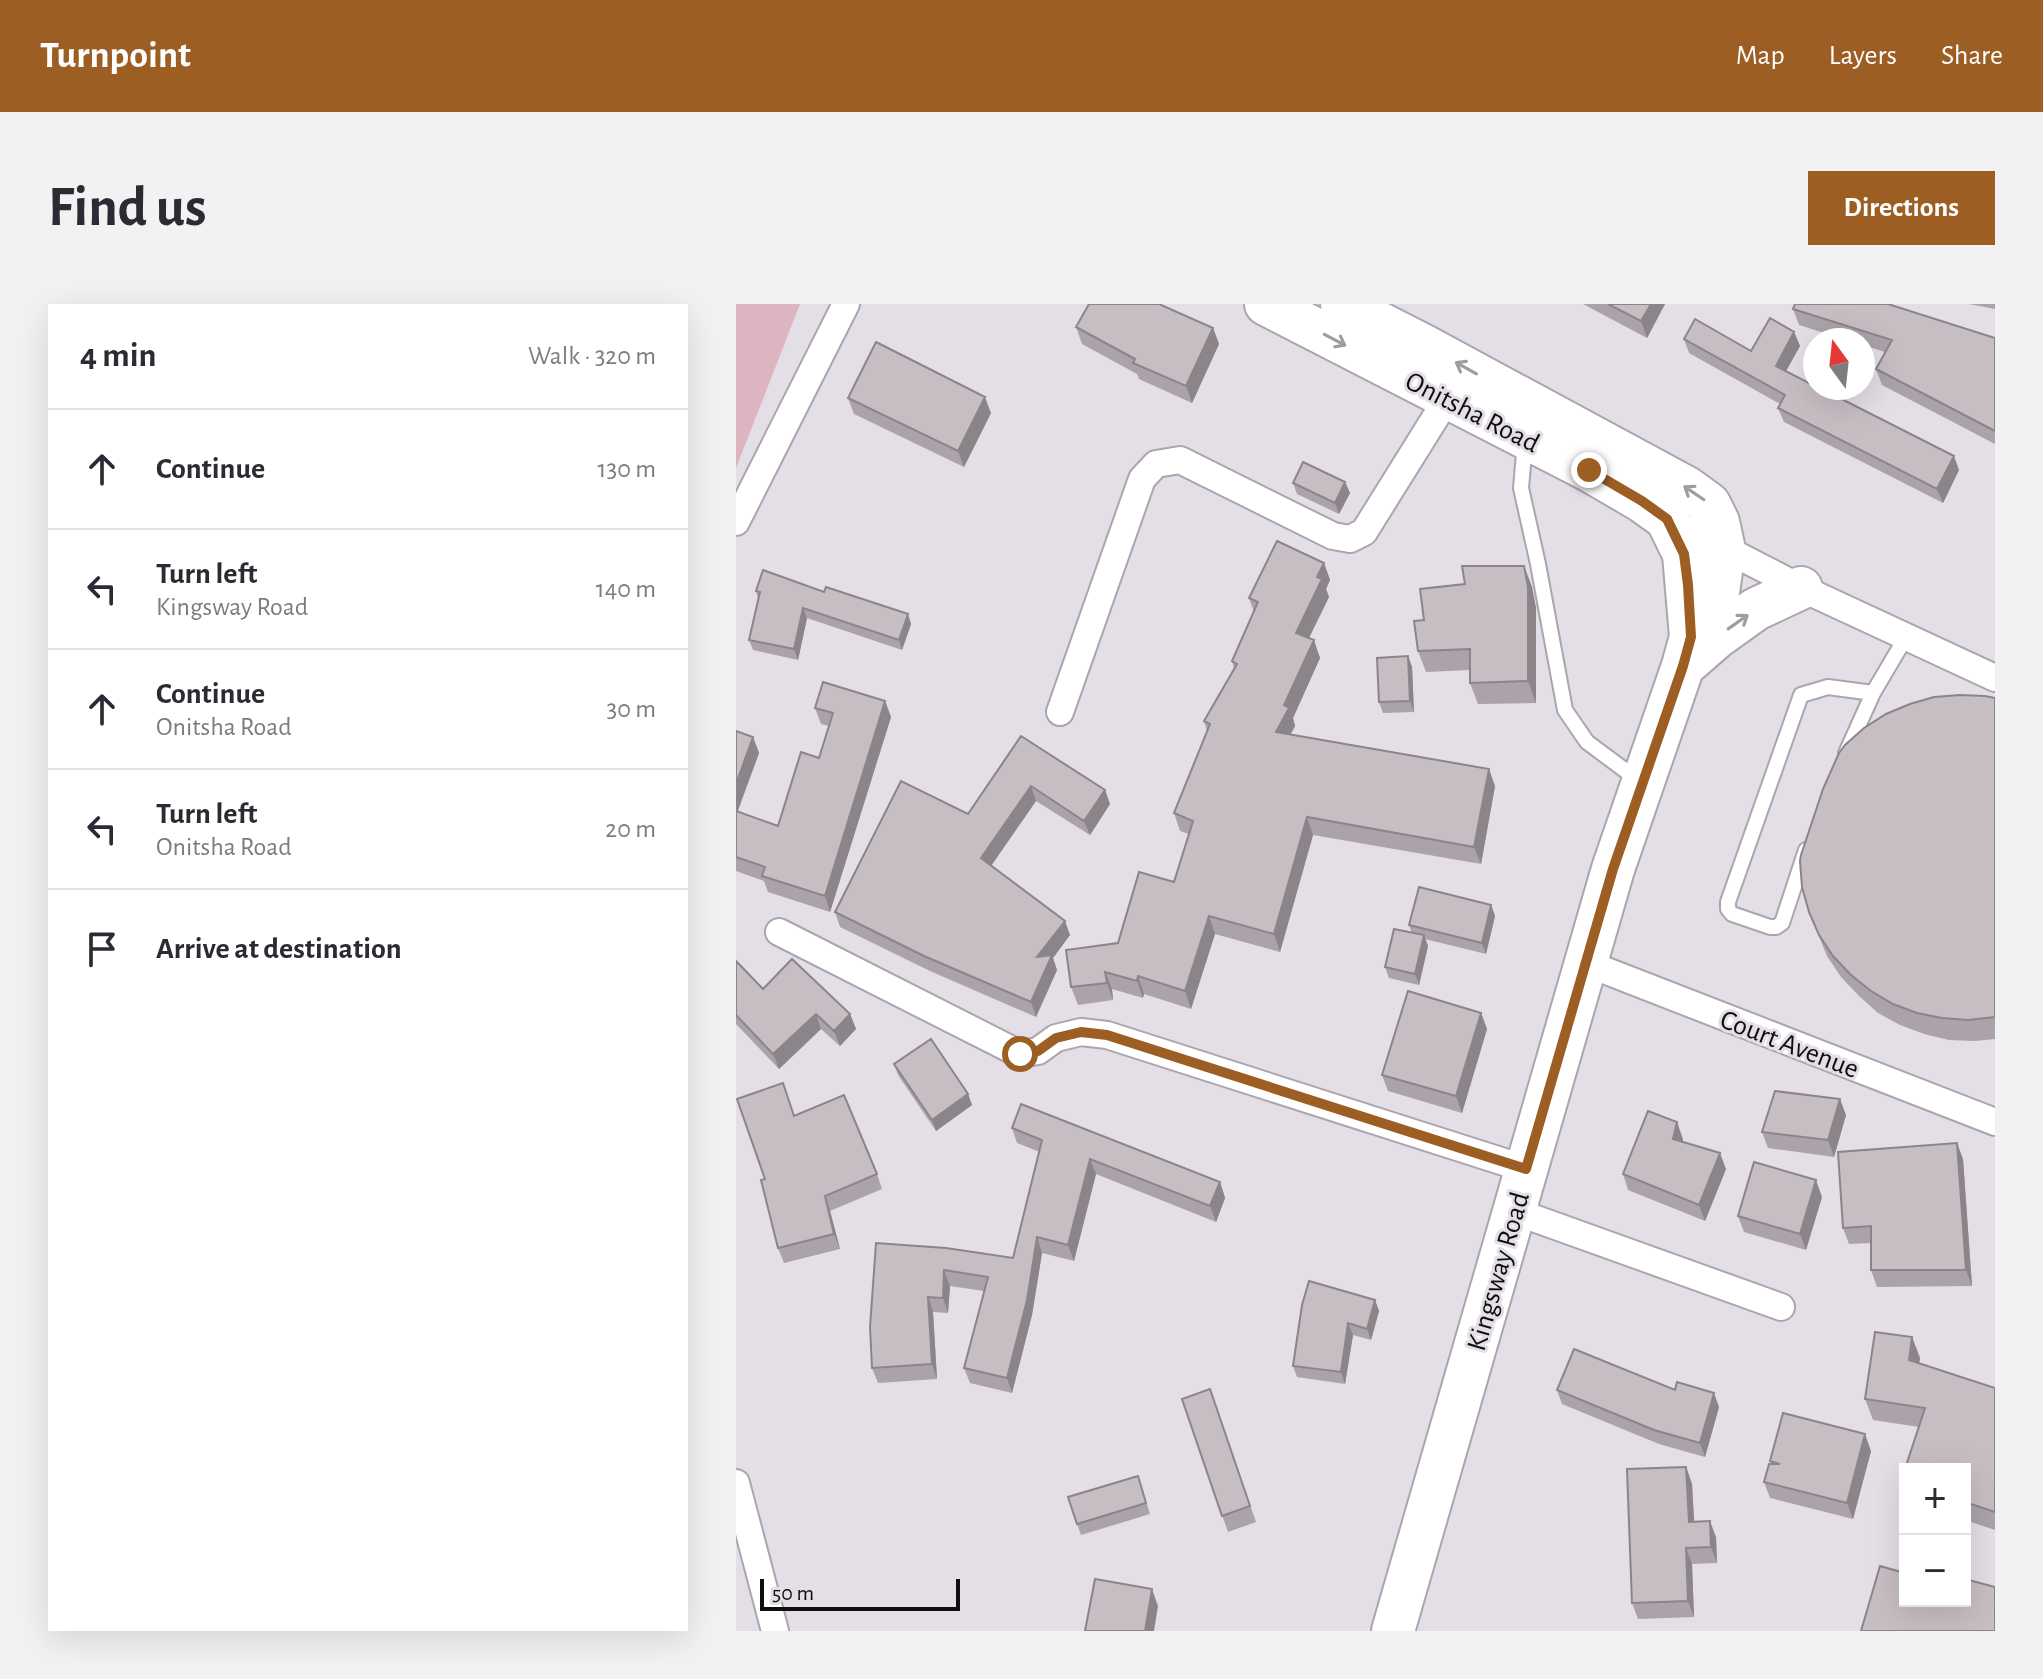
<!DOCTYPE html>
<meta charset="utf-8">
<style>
:root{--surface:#fff;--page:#f2f2f3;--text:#2b2b33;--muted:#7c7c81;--line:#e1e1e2;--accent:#9d5e24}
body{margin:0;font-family:"Alegreya Sans",sans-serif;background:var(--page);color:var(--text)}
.controls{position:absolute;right:24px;bottom:24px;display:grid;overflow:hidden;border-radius:0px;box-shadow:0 8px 32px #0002}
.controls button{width:72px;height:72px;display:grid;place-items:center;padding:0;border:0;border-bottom:2px solid var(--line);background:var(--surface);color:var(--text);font:40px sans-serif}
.compass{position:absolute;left:1067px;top:24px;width:72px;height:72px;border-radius:50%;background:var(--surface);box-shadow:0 8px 32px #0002;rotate:345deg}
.scale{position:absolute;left:24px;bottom:20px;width:200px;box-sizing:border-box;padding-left:8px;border:4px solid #0f0d10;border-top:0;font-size:22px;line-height:28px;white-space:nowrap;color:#0f0d10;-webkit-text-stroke:6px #e4dee6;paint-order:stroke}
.stop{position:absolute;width:24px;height:24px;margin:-18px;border:6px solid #9d5e24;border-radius:50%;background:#fff}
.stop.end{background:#9d5e24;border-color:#fff;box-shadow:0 2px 8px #0008}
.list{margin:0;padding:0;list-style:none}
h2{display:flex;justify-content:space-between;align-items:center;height:104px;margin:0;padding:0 32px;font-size:34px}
h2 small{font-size:26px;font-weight:400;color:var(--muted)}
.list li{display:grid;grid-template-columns:52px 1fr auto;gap:24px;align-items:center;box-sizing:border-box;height:120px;padding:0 32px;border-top:2px solid var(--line)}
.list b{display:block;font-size:30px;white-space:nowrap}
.list p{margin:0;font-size:26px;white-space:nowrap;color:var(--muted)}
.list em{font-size:26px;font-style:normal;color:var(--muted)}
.icon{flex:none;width:44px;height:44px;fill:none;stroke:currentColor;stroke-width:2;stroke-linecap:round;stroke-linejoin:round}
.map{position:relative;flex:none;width:1259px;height:1327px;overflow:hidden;border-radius:0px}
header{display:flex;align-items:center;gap:48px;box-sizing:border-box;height:112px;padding:0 40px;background:var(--accent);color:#fff}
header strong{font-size:38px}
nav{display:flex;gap:44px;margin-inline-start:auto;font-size:28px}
.intro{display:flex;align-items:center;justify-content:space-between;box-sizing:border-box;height:192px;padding:0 48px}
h1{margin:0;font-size:56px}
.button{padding:20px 36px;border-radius:0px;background:var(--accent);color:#fff;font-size:28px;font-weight:700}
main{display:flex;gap:48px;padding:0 48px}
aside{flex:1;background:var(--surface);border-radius:0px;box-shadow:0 8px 32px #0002}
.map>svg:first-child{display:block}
.green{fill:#dcb5c0}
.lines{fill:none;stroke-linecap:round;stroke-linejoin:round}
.lane-casing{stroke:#aba5ad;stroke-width:18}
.street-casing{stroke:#aba5ad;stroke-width:30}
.primary-casing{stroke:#aba5ad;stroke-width:46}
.lane{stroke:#fff;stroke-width:14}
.street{stroke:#fff;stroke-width:26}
.primary{stroke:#fff;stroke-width:42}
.wall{fill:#aba3a9}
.shaded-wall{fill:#8b8589}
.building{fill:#c7bec4;stroke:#8b8589;stroke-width:2}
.oneway{stroke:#9f9e9f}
.route{stroke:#9d5e24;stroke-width:10}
.labels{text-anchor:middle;stroke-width:6;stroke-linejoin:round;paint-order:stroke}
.street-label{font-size:28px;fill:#0f0d10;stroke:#e4dee6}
</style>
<header>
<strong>Turnpoint</strong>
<nav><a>Map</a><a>Layers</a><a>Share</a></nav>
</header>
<div class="intro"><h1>Find us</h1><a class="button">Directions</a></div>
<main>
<aside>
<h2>4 min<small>Walk · 320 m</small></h2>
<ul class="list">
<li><svg class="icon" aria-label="ahead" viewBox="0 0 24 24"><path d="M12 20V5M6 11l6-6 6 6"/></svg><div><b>Continue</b></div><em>130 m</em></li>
<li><svg class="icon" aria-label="left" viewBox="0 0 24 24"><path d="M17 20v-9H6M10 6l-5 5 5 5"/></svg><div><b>Turn left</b><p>Kingsway Road</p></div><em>140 m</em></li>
<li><svg class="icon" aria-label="ahead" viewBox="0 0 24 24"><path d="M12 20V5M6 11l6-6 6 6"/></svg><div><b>Continue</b><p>Onitsha Road</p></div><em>30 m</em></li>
<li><svg class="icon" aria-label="left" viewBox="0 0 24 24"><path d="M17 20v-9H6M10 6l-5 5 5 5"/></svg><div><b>Turn left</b><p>Onitsha Road</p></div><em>20 m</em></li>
<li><svg class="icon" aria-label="arrive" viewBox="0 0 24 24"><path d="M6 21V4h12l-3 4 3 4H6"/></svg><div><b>Arrive at destination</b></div></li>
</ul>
</aside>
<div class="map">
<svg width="1259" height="1327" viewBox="0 0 1259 1327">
<rect width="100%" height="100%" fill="#e4dee6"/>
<path class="green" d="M0,0H64L0,164Z"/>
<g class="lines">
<g class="lane-casing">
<path id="lane" d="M789,138L785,184L802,260L829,406L851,438L902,476
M1110,449L1137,389L1170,333
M1070,546L1046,619L1040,623H1034L996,610L992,605V598L1065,391L1092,383L1137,389"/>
</g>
<g class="street-casing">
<path id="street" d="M931,215L1065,284L1259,374
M0,218L110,0
M324,408L406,175L420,160L444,156L597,232L614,235L628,228L711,95
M43,628L284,750L302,747L320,734L345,728L371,731L790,865
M850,659L1259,818
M778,907L1045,1003
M0,1179L39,1327"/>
</g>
<g class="primary-casing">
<path id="primary" d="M530,0L853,166L906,197L931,215L948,250L955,333
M606,0L690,43L951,184L973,200L982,218L988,246L982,288L955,333L947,362L877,565L657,1327
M951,359L981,333L1020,305L1065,284"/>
</g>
<use href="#lane" class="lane"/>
<use href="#street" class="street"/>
<use href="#primary" class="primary"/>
</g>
<path class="wall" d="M847,0H929L911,34Z
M1233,0H1259V5Z
M1057,5L1259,34V140L1146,81L1140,65L1149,48L1127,41V36H1110L1063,21Z
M340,23L477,24L483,40L456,99L403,75L401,70L346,40Z
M1058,28L1064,42L1050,67L1223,166L1207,199L1048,118L1042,104L1044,100L953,49L948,35L1015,47Z
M112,94L255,109L228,163L118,110Z
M609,178L614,189L603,210L561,190L557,179Z
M588,259L594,276L590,285L593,293L573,334L584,354L557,414L559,422L555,430L759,482L745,560L577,531L544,648L479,630L455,705L408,690L407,694L376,685L377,696L342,701L335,683L382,639L438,578L453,530L444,527L438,509L471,427L468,417L498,364L496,357L518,308L513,294Z
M788,262L796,283L800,304V399L742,400L734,379V366L690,368L682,347L688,316L729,280Z
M20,287L88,288L172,310L175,320L166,346L71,314L62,356L17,346L13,336L22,294Z
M672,352L676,363L678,408L647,409L643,398Z
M1259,394V735L1239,737L1213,736L1188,730L1164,721L1142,709L1123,692L1105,673L1091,652L1073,608Z
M149,397L155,413L94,608L32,588L28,577L0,567V427L17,433L23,449L2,507L42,522L83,454L93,422L85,420L79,404Z
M285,432L369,486L374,500L354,531L300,497L255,562L334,631L317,654L321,666L300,713L194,667L104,623L99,608L232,510Z
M755,601L759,612L750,650L689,635L692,642L683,681L653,674L649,663L676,629L673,621Z
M0,657L27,685L114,710L120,725L104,742L85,725L43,765L0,720Z
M745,709L751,725L726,809L652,787L646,771Z
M158,760L232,790L236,801L200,827L162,771Z
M59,811L141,870L146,885L94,907L104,945L48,959L42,944L29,875Z
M1110,811L1098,853L1032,844L1026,828Z
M276,824L484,878L489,894L480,918L360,870L338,957L306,949L296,1011L276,1089L234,1079L228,1064L248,987L214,982L212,1009L197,1008L201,1075L142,1079L136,1064L140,939L277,954L304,848L281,839Z
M947,835L946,838L990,865L969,917L892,886L887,870Z
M1227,855L1236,982L1141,983L1135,966V939L1113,940L1107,924Z
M1086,893L1070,946L1008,928L1002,912Z
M639,996L643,1007L635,1036L617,1031L609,1080L561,1073L557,1062Z
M1176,1033L1184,1054L1183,1059L1259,1084V1226L1229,1216V1165L1183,1123L1137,1116L1129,1095Z
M474,1085L520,1218L492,1228L446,1095Z
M821,1086L983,1103L969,1153L923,1140L826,1100Z
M1135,1147L1117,1215L1034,1194L1028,1178L1035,1160L1034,1157Z
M950,1163L956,1180L958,1217L980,1233L981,1259L956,1260L958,1313L902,1315L896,1299Z
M406,1183L414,1210L345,1231L341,1220Z"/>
<path class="shaded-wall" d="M915,0H929L911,34L905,17Z
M477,24L483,40L456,99L450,82Z
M1058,28L1064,42L1045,76L1040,62Z
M249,93L255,109L228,163L222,147Z
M1218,152L1223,166L1207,199L1201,185Z
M609,178L614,189L603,210L599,199Z
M588,259L594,276L590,285L593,293L567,346L560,329L581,273Z
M788,262L796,283L800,304V399L792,377Z
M67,304L71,314L62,356L58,345Z
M172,310L175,320L166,346L163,336Z
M578,336L584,354L557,414L559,422L546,445L540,428L548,401Z
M672,352L676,363L678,408L674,397Z
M149,397L155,413L94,608L89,592Z
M17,433L23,449L0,511V480Z
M753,465L759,482L745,560L738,543Z
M295,482L300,497L250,569L245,554Z
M369,486L374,500L354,531L348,517Z
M571,513L577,531L544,648L538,630Z
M755,601L759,612L750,650L746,639Z
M473,612L479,630L455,705L449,687Z
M329,617L334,631L317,654L321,666L300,713L295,698L301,653Z
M688,631L692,642L683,681L679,670Z
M369,668L376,685L377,696L371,679Z
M402,672L408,690L407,694L401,677Z
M745,709L751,725L726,809L720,792Z
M80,710L85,725L43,765L37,750Z
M114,710L120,725L104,742L98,727Z
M232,790L236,801L200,827L196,816Z
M1104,795L1110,811L1098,853L1092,836Z
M941,818L947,835L943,851L937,835Z
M1221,839L1227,855L1236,982L1230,966Z
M984,849L990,865L969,917L963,901Z
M354,855L360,870L338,957L332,941Z
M1080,876L1086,893L1070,946L1064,930Z
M484,878L489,894L480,918L474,902Z
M89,892L94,907L104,945L98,930Z
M301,933L306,949L296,1011L276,1089L271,1074Z
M208,966L214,982L212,1009L207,994Z
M192,993L197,1008L201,1075L196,1060Z
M639,996L643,1007L635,1036L631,1025Z
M612,1019L617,1031L609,1080L605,1068Z
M1176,1033L1184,1054L1180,1077L1173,1056Z
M978,1089L983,1103L969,1153L964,1139Z
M1129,1130L1135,1147L1117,1215L1111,1199Z
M950,1163L956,1180L959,1234L953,1218Z
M974,1217L980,1233L981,1259L975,1243Z
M950,1244L956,1260L958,1313L952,1297Z
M416,1285L422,1302L418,1327H409Z"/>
<path class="building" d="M353,0H423L477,24L450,82L397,59L399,55L340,23Z
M872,0H915L905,17Z
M1059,0H1152L1259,34V127L1140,65L1156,36L1057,5Z
M1034,14L1058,28L1040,62L1079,82V84H1084L1218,152L1201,185L1042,104L1049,91L948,35L959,15L1015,47Z
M140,38L249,93L222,147L112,94Z
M567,158L609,178L599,199L557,179Z
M541,237L588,259L581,273L586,275L560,329L578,336L548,401L553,404L540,428L753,465L738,543L571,513L538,630L473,612L449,687L402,672L401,677L369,668L371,679L335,683L330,646L382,639L403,568L438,578L457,517L438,509L474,420L468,417L501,360L496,357L522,298L513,294Z
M726,262H788L792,283V377L734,379V345L682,347L678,317L688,316L684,285L729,280Z
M27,266L88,288L90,283L172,310L163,336L67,304L58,345L13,336L24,288L20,287Z
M672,352L674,397L643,398L641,354Z
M87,378L149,397L89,592L26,572L29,563L0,553V507L42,522L65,448L83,454L97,409L79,404Z
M1224,391L1249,392L1259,394V713L1232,716L1206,714L1181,709L1157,700L1135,687L1115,671L1097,652L1083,631L1073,608L1066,583L1064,557L1065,551L1087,485L1103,449L1109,441L1128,424L1150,410L1174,400L1198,393Z
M0,427L17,433L0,480Z
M285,432L369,486L348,517L295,482L245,554L329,617L301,653L316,651L295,698L188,652L99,608L165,477L232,510Z
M683,583L755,601L746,639L673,621Z
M658,625L688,631L679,670L649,663Z
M56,655L114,710L98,727L80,710L37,750L0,711V657L27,685Z
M672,687L745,709L720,792L646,771Z
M195,735L232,790L196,816L158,760Z
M47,779L58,812L108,791L141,870L89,892L98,930L42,944L25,876L29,875L1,795Z
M1039,787L1104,795L1092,836L1026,828Z
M285,800L484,878L474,902L354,855L332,941L301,933L291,996L271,1074L228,1064L252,973L208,966L207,994L192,993L196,1060L136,1064L134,1023L140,939L210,944L277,954L306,836L276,824Z
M912,807L941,818L937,835L984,849L963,901L887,870Z
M1221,839L1230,966H1135V922L1107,924L1102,848Z
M1018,858L1080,876L1064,930L1002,912Z
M573,977L639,996L631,1025L612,1019L605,1068L557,1062L566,1001Z
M1139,1028L1176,1033L1173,1056L1259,1084V1208L1229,1198V1165H1169L1189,1104L1129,1095Z
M838,1045L939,1086L941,1078L978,1089L964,1139L918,1126L821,1086Z
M474,1085L514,1202L486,1212L446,1095Z
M1047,1109L1129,1130L1111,1199L1028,1178L1033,1160H1044L1034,1157Z
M950,1163L953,1218L974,1217L975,1243L950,1244L952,1297L896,1299L891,1165Z
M1169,1166V1179L1165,1178Z
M402,1172L410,1199L341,1220L332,1193Z
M1144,1262L1169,1269V1297H1229V1275L1259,1283V1327H1125Z
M359,1275L416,1285L409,1327H349Z"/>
<defs><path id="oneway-shaft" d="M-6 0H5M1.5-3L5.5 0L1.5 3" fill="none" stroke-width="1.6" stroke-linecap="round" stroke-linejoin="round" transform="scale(2)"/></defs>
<g class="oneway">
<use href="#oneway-shaft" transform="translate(599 36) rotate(28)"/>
<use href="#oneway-shaft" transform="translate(730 64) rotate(-151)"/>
<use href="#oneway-shaft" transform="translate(958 189) rotate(-146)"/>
<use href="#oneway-shaft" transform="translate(1002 318) rotate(-35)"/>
</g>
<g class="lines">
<path class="route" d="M284,750L302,747L320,734L345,728L371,731L790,865L877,565L947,362L955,333L952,281L948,250L931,215L906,197L853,166"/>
</g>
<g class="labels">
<g class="street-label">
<text transform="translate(737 107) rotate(27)" y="10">Onitsha Road</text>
<text transform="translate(1054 739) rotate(21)" y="10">Court Avenue</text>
<text transform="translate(761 967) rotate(-74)" y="10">Kingsway Road</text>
</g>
</g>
</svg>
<div class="controls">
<button>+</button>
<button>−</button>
</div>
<svg class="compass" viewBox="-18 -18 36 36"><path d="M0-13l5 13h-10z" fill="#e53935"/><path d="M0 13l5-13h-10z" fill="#7c7c81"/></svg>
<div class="scale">50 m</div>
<div class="stop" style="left:284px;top:750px"></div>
<div class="stop end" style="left:853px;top:166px"></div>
</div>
</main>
